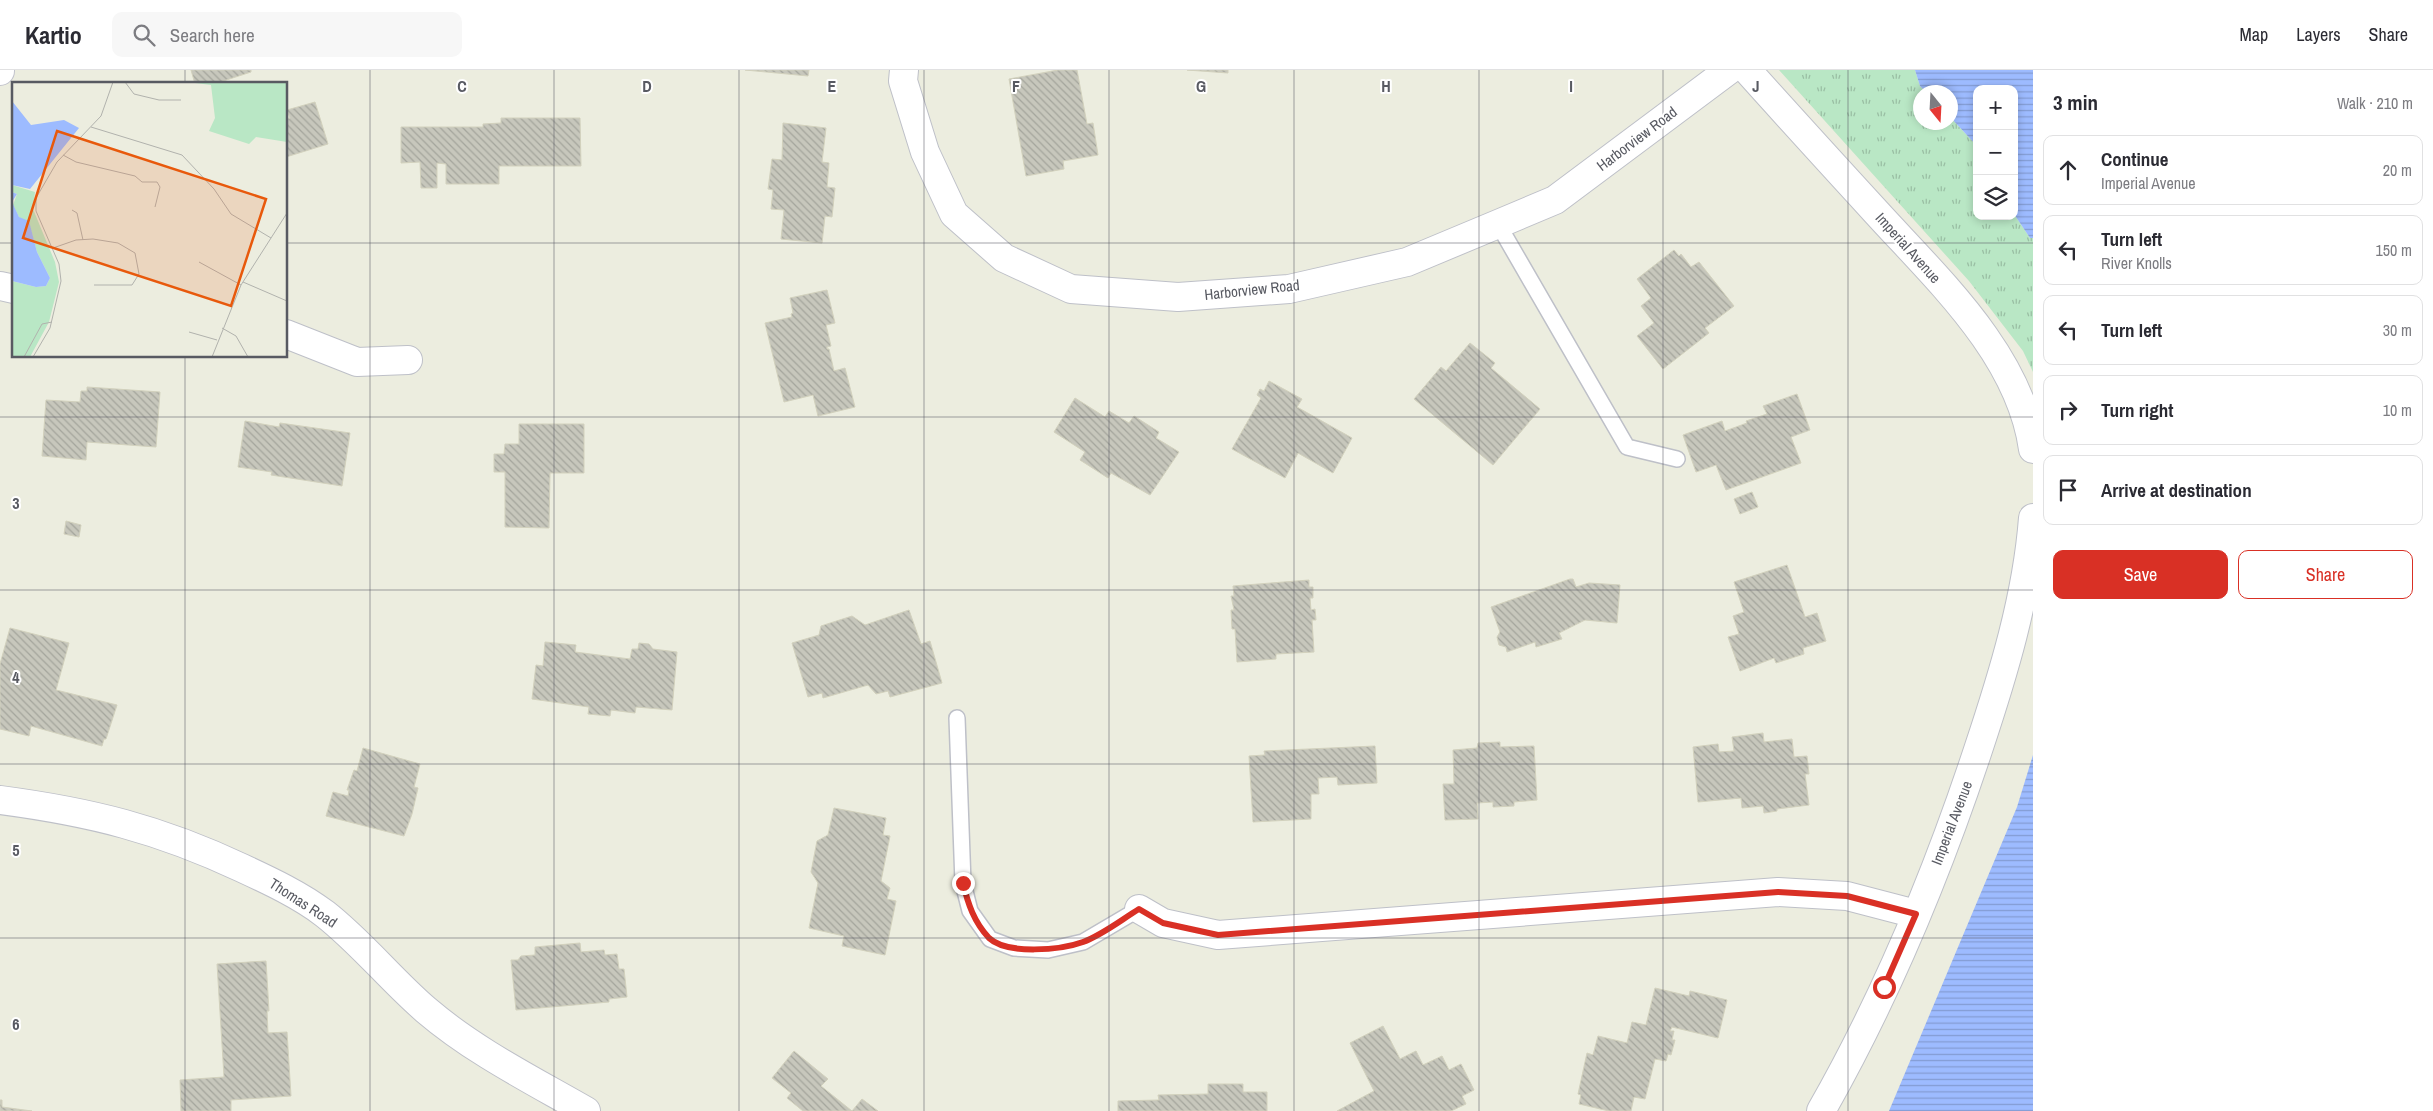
<!DOCTYPE html>
<meta charset="utf-8">
<style>
:root{--surface:#fff;--page:#f7f7f7;--text:#2b2b33;--muted:#7c7c81;--line:#e1e1e2;--accent:#d93025}
body{margin:0;font-family:"Archivo Narrow",sans-serif;background:var(--page);color:var(--text)}
.controls{position:absolute;right:15px;top:15px;display:grid;overflow:hidden;border-radius:10px;box-shadow:0 2px 8px #0003}
.controls button{width:45px;height:45px;display:grid;place-items:center;padding:0;border:0;border-bottom:1px solid var(--line);background:var(--surface);color:var(--text);font:25px sans-serif}
.compass{position:absolute;left:1913px;top:15px;width:45px;height:45px;border-radius:50%;background:var(--surface);box-shadow:0 2px 8px #0003;rotate:162deg}
.stop{position:absolute;width:15px;height:15px;margin:-11px;border:4px solid #d93025;border-radius:50%;background:#fff}
.stop.end{background:#d93025;border-color:#fff;box-shadow:0 1px 5px #0008}
.list{margin:0;padding:0;list-style:none}
h2{display:flex;justify-content:space-between;align-items:center;height:65px;margin:0;padding:0 20px;font-size:21px}
h2 small{font-size:16px;font-weight:400;color:var(--muted)}
.list li{display:grid;grid-template-columns:32px 1fr auto;gap:15px;align-items:center;box-sizing:border-box;height:70px;margin:0 10px 10px;padding:0 10px;border:1px solid var(--line);border-radius:10px}
.list b{display:block;font-size:19px;white-space:nowrap}
.list p{margin:0;font-size:16px;white-space:nowrap;color:var(--muted)}
.list em{font-size:16px;font-style:normal;color:var(--muted)}
.actions{display:flex;gap:10px;padding:15px 20px}
.actions a{flex:1;padding:11px 0;border:1px solid var(--accent);border-radius:10px;text-align:center;font-size:18px;color:var(--accent)}
.actions .main{background:var(--accent);color:#fff}
.icon{flex:none;width:28px;height:28px;fill:none;stroke:currentColor;stroke-width:2;stroke-linecap:round;stroke-linejoin:round}
.map{position:relative;flex:none;width:2033px;height:1041px;overflow:hidden}
header{display:flex;align-items:center;gap:30px;box-sizing:border-box;height:70px;padding:0 25px;background:var(--surface);border-bottom:1px solid var(--line)}
header strong{font-size:24px}
nav{display:flex;gap:28px;margin-inline-start:auto;font-size:18px}
.search{width:350px;height:45px;background:var(--page);display:flex;align-items:center;gap:12px;box-sizing:border-box;padding:0 18px;border-radius:10px;color:var(--muted);font-size:19px}
main{display:flex}
aside{flex:1;background:var(--surface)}
.map>svg:first-child{display:block}
.park{fill:url(#park-tufts)}
.water{fill:url(#water-rules)}
.building{fill:url(#building-back-hatch);stroke:#d2d1bd}
.lines{fill:none;stroke-linecap:round;stroke-linejoin:round}
.lane-casing{stroke:#bec0c8;stroke-width:18}
.street-casing{stroke:#bec0c8;stroke-width:30}
.secondary-casing{stroke:#c1c2cc;stroke-width:30}
.lane{stroke:#fff;stroke-width:15}
.street{stroke:#fff;stroke-width:28}
.secondary{stroke:#fff;stroke-width:28}
.route{stroke:#d93025;stroke-width:6}
.grid{fill:none;stroke:#585a62;stroke-width:1;stroke-opacity:0.55}
.labels{text-anchor:middle;stroke-width:4;stroke-linejoin:round;paint-order:stroke}
.street-label{font-size:15px;fill:#585a62;stroke:#fff}
.inset-road{fill:none;stroke:#b1b2ad;stroke-width:1}
.view{fill:#e8590c;fill-opacity:0.15;stroke:#e8590c;stroke-width:2.5}
.inset-edge{fill:none;stroke:#585a62;stroke-width:2.5}
.grid-label{font-size:16px;text-anchor:middle;font-weight:bold;fill:#585a62;stroke:#fff;stroke-width:4;stroke-linejoin:round;paint-order:stroke}
</style>
<header>
<strong>Kartio</strong>
<div class="search"><svg class="icon" aria-label="search" viewBox="0 0 24 24"><circle cx="10" cy="10" r="6"/><path d="M15 15l6 6"/></svg>Search here</div>
<nav><a>Map</a><a>Layers</a><a>Share</a></nav>
</header>
<main>
<div class="map">
<svg width="2033" height="1041" viewBox="0 0 2033 1041">
<defs>
<pattern id="park-tufts" width="24" height="20" patternUnits="userSpaceOnUse" patternTransform="scale(1.25)"><rect width="24" height="20" fill="#b9e7c5"/><path d="M3 7l-1-3M5 7V3M7 7l1-3M15 17l-1-3M17 17v-4M19 17l1-3" fill="none" stroke="#99bea3"/></pattern>
<pattern id="water-rules" width="6" height="5" patternUnits="userSpaceOnUse" patternTransform="scale(1.25)"><rect width="6" height="5" fill="#9dbbff"/><path d="M0 2.5h6" fill="none" stroke="#839bd2"/></pattern>
<pattern id="building-back-hatch" width="6" height="6" patternUnits="userSpaceOnUse" patternTransform="scale(1.25)"><rect width="6" height="6" fill="#c7c7bc"/><path d="M-1 5l2 2M0 0l6 6M5-1l2 2" fill="none" stroke="#a4a59c"/></pattern>
</defs>
<rect width="100%" height="100%" fill="#eceddf"/>
<path class="park" d="M1779,0H1915L1920,16L1926,22H1920V52H1950L1951,48L1977,76V146H2014V144L2030,168H2033V302L2023,281L1969,211Z"/>
<path class="water" d="M1915,0H2033V168H2030L2014,144V19H1977V76L1951,48L1950,22H1926L1920,16Z
M2033,685V1041H1889L2017,737Z"/>
<path class="building" d="M191,0H251V2L214,14H195Z
M745,0H809L808,6Z
M1058,0H1077L1087,54L1093,53L1098,85L1063,91L1064,99L1026,106L1009,9Z
M1187,0H1228V3Z
M315,32L328,74L286,87V49L290,48L287,40Z
M501,48H580L581,96H499V114H446V94L437,93V118H421L420,92L401,93V57H483V54L501,53Z
M783,53L826,58L822,92L829,93L827,117L835,118L832,147L825,146L822,173L781,169L784,140L771,139L773,120L768,119L772,89L782,90Z
M1674,180L1679,186L1681,184L1691,197L1699,192L1734,236L1705,258L1709,263L1663,299L1637,266L1654,253L1641,236L1651,228L1637,209Z
M827,220L835,253L826,255L831,276L827,277V279H829L834,301L845,298L855,337L818,346L813,325L784,332L765,253L792,247L791,244L793,243L790,228Z
M1470,273L1495,293L1491,298L1540,339L1493,395L1414,329L1441,297L1446,301Z
M1269,311L1302,329L1297,337L1352,368L1333,403L1298,383L1285,408L1232,379L1261,328L1257,325L1260,319L1264,321Z
M87,317L160,322L156,377L87,372L86,390L42,386L46,330L80,332L81,321H87Z
M1797,324L1810,360L1791,367L1801,393L1726,420L1716,395L1696,402L1683,365L1722,351L1725,361L1747,353L1746,351L1767,344L1763,336Z
M1075,328L1105,347L1109,341L1129,353L1134,346L1159,362L1156,368L1179,382L1150,425L1111,403L1108,408L1080,390L1085,382L1054,362Z
M245,351L279,357L280,353L350,363L342,416L271,405L272,402L238,397Z
M519,354H584V403H550L549,458L505,457V402H494V384H504L505,374H519Z
M1752,422L1758,437L1740,444L1734,429Z
M66,451L81,455L79,467L64,464Z
M1787,495L1805,547L1817,543L1826,571L1803,578L1804,584L1776,593L1774,588L1740,601L1728,567L1739,564L1733,546L1744,542L1734,512Z
M1570,509H1573L1576,517L1589,513L1620,515L1617,553L1585,550L1559,563L1562,569L1536,577L1535,572L1507,582L1506,577L1499,575L1497,567L1500,562L1491,537Z
M1309,510V517H1313V528H1310L1311,540L1315,539L1316,550H1312L1314,582L1276,584V589L1237,592L1235,559H1232L1231,540H1234L1231,526H1234L1233,516Z
M909,540L921,574L930,571L942,613L890,627L888,621L876,624L868,615L823,628L822,623L808,627L792,573L819,565L821,556L852,546L865,555Z
M10,558L69,573L56,620L117,635L106,669H104L102,676L31,656L29,666L0,659V594Z
M545,572L576,575L575,582L630,589L632,579H638L639,573L649,574L653,579L677,582L672,640L636,637L635,643L611,640L610,646L588,644L589,637L532,629L536,595L543,596Z
M1763,663L1764,672L1792,669L1794,687L1807,686L1809,704H1805L1809,735L1777,739V741L1764,743L1763,736L1742,738L1741,728L1698,732L1693,677L1718,674L1719,682L1734,681L1732,667Z
M1500,672V677L1534,676L1537,730L1514,732V736L1493,737V732L1477,733L1478,749L1445,750L1443,714H1454L1453,680L1477,678L1478,673Z
M1375,676L1377,713L1338,715L1337,707L1318,708L1319,724H1311V749L1253,752L1249,686L1265,685L1264,681Z
M363,678L420,694L414,717L418,718L412,744L404,766L326,746L333,722L348,726L349,720H347L354,700L357,701Z
M834,738L886,748L883,765L890,766L881,811L890,818L887,829L896,831L885,885L842,876L844,866L809,858L818,813L811,802L817,771L828,765Z
M580,873L581,882L604,880L605,885L617,884L619,899H624L627,927L609,929V932L516,940L511,890H518L521,886L535,885V877Z
M266,891L269,941H267L268,963L287,962L291,1026L231,1030V1041H181L180,1010L224,1007L217,894Z
M1655,918L1689,926L1690,921L1727,930L1718,968L1672,957L1670,961H1674L1672,970H1675L1671,985L1668,984L1666,991L1655,989L1645,1029L1634,1027L1631,1041H1609L1579,1034L1581,1025L1578,1024L1587,983L1593,985L1598,966L1627,973L1632,952L1646,955Z
M1383,956L1400,989L1416,981L1423,995L1442,986L1449,1000L1461,994L1474,1020L1462,1026L1466,1034L1451,1041H1337L1374,1021L1350,973Z
M794,981L828,1009L821,1016L852,1041H803L787,1028L791,1023L772,1008Z
M1208,1014H1243V1022H1267V1041H1118V1031L1159,1030L1158,1025L1208,1024Z
M862,1029L878,1041H852Z
M0,1030H2V1037L32,1041H0Z"/>
<g class="lines">
<g class="lane-casing">
<path id="lane" d="M1498,154L1627,377L1677,389
M957,648L963,813L970,841L990,869L1014,878L1048,880L1083,872L1139,839"/>
</g>
<g class="street-casing">
<path id="street" d="M904,0L903,11L925,82L954,144L1004,188L1071,219L1178,227L1289,219L1407,192L1498,154L1555,130L1729,0
M1747,0C1790,48 1833,95 1877,143C1938,210 2020,285 2033,379
M0,216L14,219
M286,264L357,292L408,290
M0,730C91,742 159,759 242,798C270,811 300,825 325,844C362,873 391,910 426,940C474,981 532,1010 586,1041
M1139,839L1163,853L1218,865L1778,822L1847,826L1916,844
M1821,1041C1886,927 1937,804 1978,680C2003,605 2027,527 2033,448"/>
</g>
<g class="secondary-casing">
<path id="secondary" d="M0,1V0"/>
</g>
<use href="#lane" class="lane"/>
<use href="#street" class="street"/>
<use href="#secondary" class="secondary"/>
</g>
<g class="lines">
<path class="route" d="M963,813C968,834 974,852 989,868C1007,885 1061,880 1083,872C1102,865 1121,850 1139,839L1163,853L1218,865L1778,822L1847,826L1916,844L1884,917"/>
</g>
<path class="grid" d="M185,0V14M370,0V1041M554,0V1041M739,0V1041M924,0V1041M1109,0V1041M1294,0V1041M1479,0V1041M1663,0V1041M1848,0V1041M0,173H14M286,173H2033M185,286V1041M0,347H2033M0,520H2033M0,694H2033M0,868H2033"/>
<g class="labels">
<g class="street-label">
<text transform="translate(1637 69) rotate(-37)" y="5">Harborview Road</text>
<text transform="translate(1908 178) rotate(48)" y="5">Imperial Avenue</text>
<text transform="translate(1252 220) rotate(-6)" y="5">Harborview Road</text>
<text transform="translate(1952 753) rotate(-69)" y="5">Imperial Avenue</text>
<text transform="translate(303 833) rotate(33)" y="5">Thomas Road</text>
</g>
</g>
<g transform="translate(12 12)">
<rect width="275" height="275" fill="#eceddf"/>
<path d="M175,0H275V60L244,55L237,62L197,49L203,36L199,3ZM0,103L23,110L21,127L43,180L47,200L37,240L18,275H0V199L24,205L34,204L38,196L25,170L18,145L7,135L1,123L5,112L0,110Z" fill="#b9e7c5"/>
<path d="M0,19L19,43L52,38L67,46L18,107L0,103ZM0,110L5,112L0,120L7,135L17,139L25,170L38,196L34,204L24,205L0,199Z" fill="#9dbbff"/>
<path class="inset-road" d="M113,0L122,12L147,18H169M79,45L170,73L202,107L219,132L259,156M51,73L64,80L123,94L130,100H145L148,105L143,125M60,128L65,131L71,158M41,166L64,158L81,157L106,161L123,171L127,192L120,203H82M187,180L229,203M231,200L275,219M210,246L224,254L236,275M177,250L205,258M12,275L30,242L40,240M21,275L38,246L49,199L47,182L24,129V116L45,80L89,34L101,0M200,275L229,203L275,131"/>
<path class="view" d="M45,49L254,117L219,224L11,156Z"/>
<rect width="275" height="275" class="inset-edge"/>
</g>
<g class="grid-label">
<text x="462" y="22">C</text>
<text x="647" y="22">D</text>
<text x="832" y="22">E</text>
<text x="1016" y="22">F</text>
<text x="1201" y="22">G</text>
<text x="1386" y="22">H</text>
<text x="1571" y="22">I</text>
<text x="1756" y="22">J</text>
<text x="16" y="439">3</text>
<text x="16" y="613">4</text>
<text x="16" y="786">5</text>
<text x="16" y="960">6</text>
</g>
</svg>
<div class="controls">
<button>+</button>
<button>−</button>
<button><svg class="icon" aria-label="layers" viewBox="0 0 24 24"><path d="M12 4l9 5-9 5-9-5zM3 14l9 5 9-5"/></svg></button>
</div>
<svg class="compass" viewBox="-18 -18 36 36"><path d="M0-13l5 13h-10z" fill="#e53935"/><path d="M0 13l5-13h-10z" fill="#7c7c81"/></svg>
<div class="stop" style="left:1884px;top:917px"></div>
<div class="stop end" style="left:963px;top:813px"></div>
</div>
<aside>
<h2>3 min<small>Walk · 210 m</small></h2>
<ul class="list">
<li><svg class="icon" aria-label="ahead" viewBox="0 0 24 24"><path d="M12 20V5M6 11l6-6 6 6"/></svg><div><b>Continue</b><p>Imperial Avenue</p></div><em>20 m</em></li>
<li><svg class="icon" aria-label="left" viewBox="0 0 24 24"><path d="M17 20v-9H6M10 6l-5 5 5 5"/></svg><div><b>Turn left</b><p>River Knolls</p></div><em>150 m</em></li>
<li><svg class="icon" aria-label="left" viewBox="0 0 24 24"><path d="M17 20v-9H6M10 6l-5 5 5 5"/></svg><div><b>Turn left</b></div><em>30 m</em></li>
<li><svg class="icon" aria-label="right" viewBox="0 0 24 24"><path d="M7 20v-9h11M14 6l5 5-5 5"/></svg><div><b>Turn right</b></div><em>10 m</em></li>
<li><svg class="icon" aria-label="arrive" viewBox="0 0 24 24"><path d="M6 21V4h12l-3 4 3 4H6"/></svg><div><b>Arrive at destination</b></div></li>
</ul>
<div class="actions"><a class="main">Save</a><a>Share</a></div>
</aside>
</main>
